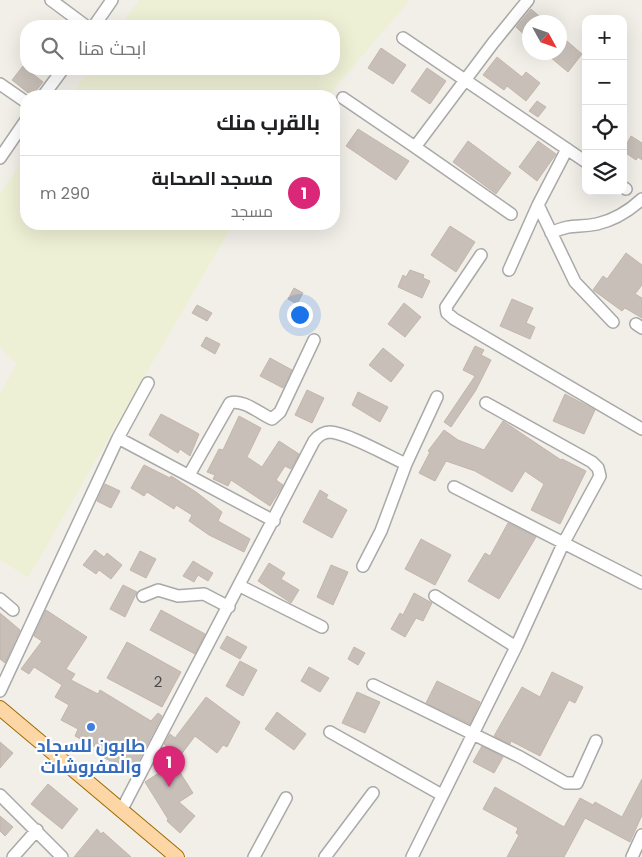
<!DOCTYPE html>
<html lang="ar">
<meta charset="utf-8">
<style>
:root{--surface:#fff;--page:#f2f2f2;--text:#202124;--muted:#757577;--line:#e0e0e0;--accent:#db2777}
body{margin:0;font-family:Poppins,Cairo,sans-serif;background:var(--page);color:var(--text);direction:rtl}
.controls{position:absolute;right:15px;top:15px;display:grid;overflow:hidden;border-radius:10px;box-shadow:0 5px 20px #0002}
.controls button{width:45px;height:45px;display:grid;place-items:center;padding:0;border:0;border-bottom:1px solid var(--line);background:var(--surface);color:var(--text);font:25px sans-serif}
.compass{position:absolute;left:522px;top:15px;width:45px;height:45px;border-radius:50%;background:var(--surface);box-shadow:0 5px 20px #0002;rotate:130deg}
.you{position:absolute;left:299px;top:314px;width:18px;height:18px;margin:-12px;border:4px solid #fff;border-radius:50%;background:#1a73e8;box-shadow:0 0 0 8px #1a73e833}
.badge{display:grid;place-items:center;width:32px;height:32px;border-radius:50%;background:var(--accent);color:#fff;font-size:16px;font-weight:700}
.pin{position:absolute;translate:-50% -41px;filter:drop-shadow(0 1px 2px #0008)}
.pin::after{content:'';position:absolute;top:26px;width:18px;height:15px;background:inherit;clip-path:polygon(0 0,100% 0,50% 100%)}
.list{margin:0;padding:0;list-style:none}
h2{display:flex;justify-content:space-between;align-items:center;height:65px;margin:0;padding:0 20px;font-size:21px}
h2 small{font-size:16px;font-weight:400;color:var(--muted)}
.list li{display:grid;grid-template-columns:32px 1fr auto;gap:15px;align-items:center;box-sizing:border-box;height:75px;padding:0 20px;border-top:1px solid var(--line)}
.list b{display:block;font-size:19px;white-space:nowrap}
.list p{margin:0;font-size:16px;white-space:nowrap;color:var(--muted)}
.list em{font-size:16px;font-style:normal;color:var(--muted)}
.icon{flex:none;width:28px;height:28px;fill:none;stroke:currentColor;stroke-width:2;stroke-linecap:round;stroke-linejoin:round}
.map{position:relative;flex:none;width:642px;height:857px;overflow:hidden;direction:ltr}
.search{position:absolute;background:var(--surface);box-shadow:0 5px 20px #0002;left:20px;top:20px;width:320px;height:55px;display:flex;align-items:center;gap:12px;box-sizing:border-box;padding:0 18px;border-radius:20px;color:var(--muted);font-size:19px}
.panel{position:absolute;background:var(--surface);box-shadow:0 5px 20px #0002;left:20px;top:90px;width:320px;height:140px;border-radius:20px;direction:rtl}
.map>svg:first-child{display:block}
.farmland{fill:#eef0d5}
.building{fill:#c7bfb8;stroke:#c4b6ab}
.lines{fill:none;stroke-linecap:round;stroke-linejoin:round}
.minor-casing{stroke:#a9a9a9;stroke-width:14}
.major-casing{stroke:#a06b00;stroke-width:16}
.minor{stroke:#fff;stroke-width:11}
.major{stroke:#fcd6a4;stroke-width:14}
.shop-dot{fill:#3f7fe0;stroke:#fff;stroke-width:2}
.labels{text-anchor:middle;stroke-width:4.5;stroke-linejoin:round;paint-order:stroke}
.number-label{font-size:15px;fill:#4b4948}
.shop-label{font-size:18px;font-weight:bold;fill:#366cbe;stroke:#fff}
</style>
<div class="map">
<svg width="642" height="857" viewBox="0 0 642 857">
<rect width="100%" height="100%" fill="#f2efe9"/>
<path class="farmland" d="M139,0H410L328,96H70L90,69H334V26H120Z
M26,157V224H233L28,578L0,560V393L17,364L0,347V193Z"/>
<path class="building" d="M531,9L546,22H530V40L516,27Z
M560,35L582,54L568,72L544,52H560Z
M381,48L406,65L393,84L368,68Z
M497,57L522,77L526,72L540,83L526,101L507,86L504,90L483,75Z
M23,66L43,82L32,96L12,80Z
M427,68L446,81L430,104L411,91Z
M537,101L546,107L538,117L529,111Z
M358,129L409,161L396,180L346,146Z
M631,136L642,143V160L638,157L636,160L623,151Z
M468,141L511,173L496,194L453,162Z
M538,141L556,154L537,181L519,167Z
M450,226L475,242L456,272L431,255Z
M626,253L642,265V285L635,294L642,298V318L625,308L622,311L593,290L603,276L607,279Z
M410,270L424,275L423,278L430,281L422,298L398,287L403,275L406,277Z
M294,288L303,293L297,304L288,299Z
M512,299L533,308L526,323L535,327L530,339L500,326Z
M404,303L421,317L405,337L388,324Z
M197,305L212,313L207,321L192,313Z
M206,337L220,344L215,354L201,346Z
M475,346L484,350L481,355L491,360L476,390L451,427L444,422L475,376L463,370Z
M383,348L404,365L391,382L369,365Z
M270,358L292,370L283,388L260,376Z
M307,390L324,398L312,423L295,415Z
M358,392L388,407L380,422L352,405Z
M565,394L595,410L584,434L553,421Z
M161,414L199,434L190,456L180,449L178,453L149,435Z
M239,416L261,428L247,457L262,467L279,441L299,454L291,469L285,466L276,480L283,485L270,506L231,480L228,486L213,479L215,475L207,472L219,449L223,450Z
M503,421L561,460L562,459L586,471L560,524L531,510L544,484L525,471L512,492L475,471L446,461L435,481L419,473L430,452L428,451L444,430L458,440L484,450Z
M144,465L170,478L171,476L196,492L222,512L218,521L250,539L244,552L209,535L189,521L192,515L176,505L174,509L147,492L144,496L131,488Z
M105,484L120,491L111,508L97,501Z
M320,490L328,495L326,498L347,510L332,538L303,522Z
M508,523L536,537L499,599L468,581L485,553L490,556Z
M421,539L451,555L435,585L405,569Z
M95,550L104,557L107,553L122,565L111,579L99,570L96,574L83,565Z
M140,551L156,559L146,578L130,570Z
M193,561L213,573L208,581L198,575L194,582L183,576Z
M269,563L285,573L281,579L299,590L291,603L258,581Z
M331,565L348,572L333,605L317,597Z
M123,585L137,592L125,617L110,609Z
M414,593L432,603L423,621L416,618L405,637L391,629L400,613L403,615Z
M46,610L87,637L66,669L75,674L71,680L98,694L100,690L151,721L158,713L162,716L132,773L101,756L103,751L75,736L78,729L61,720L69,705L55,697L62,685L34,667L29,674L21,669L42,641L34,636Z
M161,610L205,634L195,654L150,630Z
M0,613L20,630L5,663L0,659Z
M227,636L247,647L240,659L220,648Z
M127,642L181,672L162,707L107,678Z
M354,647L365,653L358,665L348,659Z
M240,661L257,670L243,696L226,686Z
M309,667L329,678L320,692L301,681Z
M552,672L583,687L575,703L569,700L540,756L511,741L510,744L494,736L522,687L540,697Z
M437,681L480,702L470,724L426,703Z
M357,692L380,702L365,733L342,723Z
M206,697L240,722L227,747L223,745L217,753L195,736L180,756L164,744L170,734L175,738Z
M277,712L306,734L294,750L265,729Z
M0,742L13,753L0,768Z
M482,746L503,757L494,773L473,762Z
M174,763L193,793L179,802L195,816L180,833L167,821L168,819L145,782Z
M642,779V815L630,842L585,818L564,857H507L519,835L516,833L518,828L483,809L495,787L564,827L580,798L593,805L595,802L622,817Z
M48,784L78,809L62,829L31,804Z
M0,816L13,827L5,836L0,831Z
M97,829L101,834L103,832L131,857H74Z"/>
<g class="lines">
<g class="minor-casing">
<path id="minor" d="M51,0L86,26
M94,26L112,0
M403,38L586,162
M0,84L26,102
M43,96L63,69
M343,98L415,147
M0,158L26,120
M623,187L626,189
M538,205L575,282L613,322
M511,214L415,147L493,43L528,0
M551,233C572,223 577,228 597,224C615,220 629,211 642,199
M481,255L446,307L447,313L454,319L642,429
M509,270L538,205L567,149
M636,324L642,328
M118,438L274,521
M189,475L230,403C243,399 259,413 272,419L280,412L314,340
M454,487L642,583
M363,566L381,531L406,464
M240,586L322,627
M143,596L158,590L178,596L204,594L229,607
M435,596L516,647
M0,599L13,610
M373,685L520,757L566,783H577L596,741
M0,691L118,438L148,383
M330,732L442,795
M0,795L62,857
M121,811L314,441C318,436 323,432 330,432C348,433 388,456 406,464L437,397
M13,857L37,830
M254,857L286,798
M325,857L373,793
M412,857L516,647L563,544L600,476L598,468L592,462L486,403
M632,857L642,835"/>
</g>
<g class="major-casing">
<path id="major" d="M0,708L177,857"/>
</g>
<use href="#minor" class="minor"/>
<use href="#major" class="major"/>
</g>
<circle class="shop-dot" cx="91" cy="727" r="5"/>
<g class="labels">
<g class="number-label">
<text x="158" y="687">2</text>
</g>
<g class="shop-label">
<text x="91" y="752">طابون للسجاد<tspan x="91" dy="21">والمفروشات</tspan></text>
</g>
</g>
</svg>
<div class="controls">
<button>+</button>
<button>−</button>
<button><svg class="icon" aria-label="locate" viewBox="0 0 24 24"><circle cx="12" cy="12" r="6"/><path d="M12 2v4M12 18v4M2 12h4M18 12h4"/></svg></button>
<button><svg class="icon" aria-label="layers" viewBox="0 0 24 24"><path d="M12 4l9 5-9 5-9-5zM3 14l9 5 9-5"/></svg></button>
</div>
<svg class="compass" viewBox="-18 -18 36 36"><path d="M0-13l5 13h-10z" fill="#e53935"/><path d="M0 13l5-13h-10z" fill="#757577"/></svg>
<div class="you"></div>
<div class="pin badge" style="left:169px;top:787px">1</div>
<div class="search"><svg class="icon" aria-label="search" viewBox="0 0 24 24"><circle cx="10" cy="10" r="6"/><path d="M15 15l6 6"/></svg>ابحث هنا</div>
<section class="panel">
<h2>بالقرب منك<small></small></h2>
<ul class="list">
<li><span class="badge">1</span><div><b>مسجد الصحابة</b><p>مسجد</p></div><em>290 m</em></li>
</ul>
</section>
</div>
